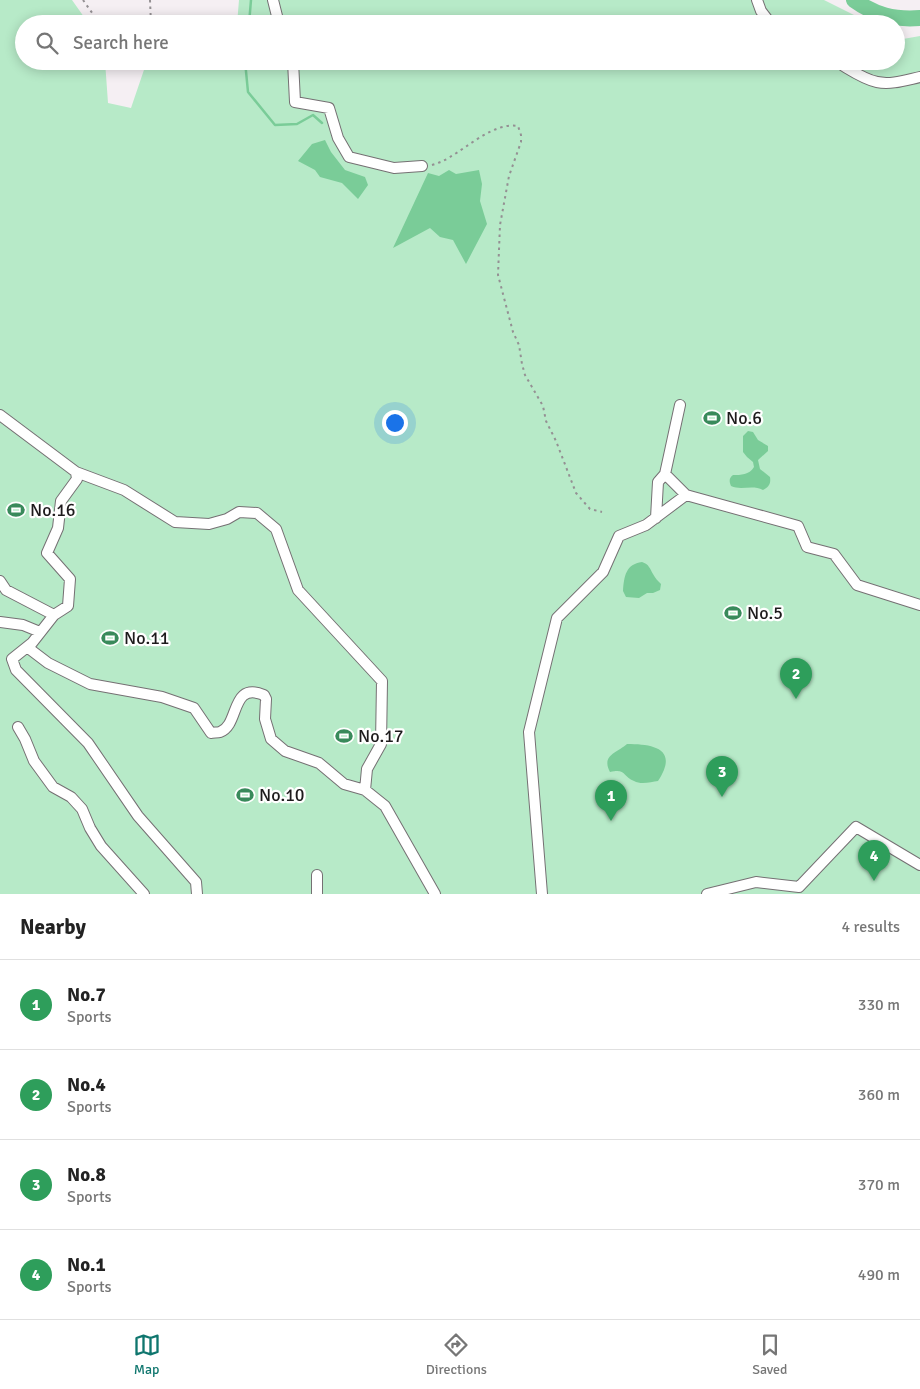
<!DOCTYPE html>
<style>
:root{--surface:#fff;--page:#f6f6f6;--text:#222;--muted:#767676;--line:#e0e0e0;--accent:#0f766e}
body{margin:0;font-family:Signika,sans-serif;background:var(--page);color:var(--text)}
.you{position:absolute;left:394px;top:422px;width:18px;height:18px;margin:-12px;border:4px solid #fff;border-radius:50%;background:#1a73e8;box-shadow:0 0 0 8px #1a73e833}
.badge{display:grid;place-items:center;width:32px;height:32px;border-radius:50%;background:var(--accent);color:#fff;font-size:16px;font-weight:700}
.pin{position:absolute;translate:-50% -41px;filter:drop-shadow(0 1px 2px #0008)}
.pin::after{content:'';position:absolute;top:26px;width:18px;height:15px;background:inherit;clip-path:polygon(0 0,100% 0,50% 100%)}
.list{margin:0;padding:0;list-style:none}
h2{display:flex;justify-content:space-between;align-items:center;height:65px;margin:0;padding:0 20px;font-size:21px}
h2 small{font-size:16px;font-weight:400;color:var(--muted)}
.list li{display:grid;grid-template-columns:32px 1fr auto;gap:15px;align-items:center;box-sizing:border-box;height:90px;padding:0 20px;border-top:1px solid var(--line)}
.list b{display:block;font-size:19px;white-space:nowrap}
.list p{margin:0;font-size:16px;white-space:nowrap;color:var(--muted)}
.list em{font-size:16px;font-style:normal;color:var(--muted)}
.icon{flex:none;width:28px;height:28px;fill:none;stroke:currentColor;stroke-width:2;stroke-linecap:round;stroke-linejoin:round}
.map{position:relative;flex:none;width:920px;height:894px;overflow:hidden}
.search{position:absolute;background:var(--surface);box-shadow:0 2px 12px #0003;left:15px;right:15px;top:15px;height:55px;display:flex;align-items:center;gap:12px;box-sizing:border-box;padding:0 18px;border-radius:28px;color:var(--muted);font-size:19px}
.sheet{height:425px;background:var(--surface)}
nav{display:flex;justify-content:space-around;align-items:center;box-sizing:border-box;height:70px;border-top:1px solid var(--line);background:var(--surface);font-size:14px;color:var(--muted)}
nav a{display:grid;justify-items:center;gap:2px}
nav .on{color:var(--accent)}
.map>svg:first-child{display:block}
.green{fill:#b7eac8}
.water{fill:#7acc98}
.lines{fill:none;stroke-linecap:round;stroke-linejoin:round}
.stream{stroke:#7acc98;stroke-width:2.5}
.river{stroke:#7acc98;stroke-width:16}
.minor-casing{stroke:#757073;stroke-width:12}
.path{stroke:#949093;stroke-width:2;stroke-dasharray:2.5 4;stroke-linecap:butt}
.minor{stroke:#fff;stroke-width:10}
.labels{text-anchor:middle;stroke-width:4.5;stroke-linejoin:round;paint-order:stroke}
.poi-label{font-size:18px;fill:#1d1b1c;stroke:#fff;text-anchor:start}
</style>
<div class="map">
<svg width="920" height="894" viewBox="0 0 920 894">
<rect width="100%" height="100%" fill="#f5eff3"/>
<path class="green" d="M0,0H72L89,24H24V61H105L108,103L131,108L147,61H896V36L903,39L920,36V894H0Z
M239,0H824L872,24H237Z"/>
<path class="water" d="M325,140L331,152L345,170L365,177L368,185L358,199L342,183L320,177L315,170L298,161L312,144Z
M449,170L456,174L479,170L482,184L480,201L487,224L466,264L453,240L440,237L430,228L393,248L428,173L439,176Z
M748,431L753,432L758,440L768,446V451L758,460L760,469L770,477C771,484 769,487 763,490C752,484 742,491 731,486C729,481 729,478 733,475C741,475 749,475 754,467L753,462L747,457L743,452V436Z
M642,562C649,564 650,569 653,574C655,578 658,581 661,584L660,590L653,593H647L639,598L626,597L623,591C624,576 626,564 642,562Z
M627,744C654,744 679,749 658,781C651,782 641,785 634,781C622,776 626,768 610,772C601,755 617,753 627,744Z"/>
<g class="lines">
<path class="stream" d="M249,24L251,0
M245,61L248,92L275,125L297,124L313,115L322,123"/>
<path class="river" d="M854,0C875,15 894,20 920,18"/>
<g class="minor-casing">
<path id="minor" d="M273,0L279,24
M757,0L761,11L771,24
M293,61L295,102L329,108L338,138L349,157L394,168L422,166
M835,61C848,68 862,79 877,82C891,85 906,80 920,77
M0,415L76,472L124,490L175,522L209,524L227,519L239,512L257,513L276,529L298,590L382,681L381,744L367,769L365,790
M76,472L77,479L61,501L58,528L47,553L70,579L68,606L54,615L32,643L12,659L16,670L88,743L138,816L196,882L197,894
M665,474L686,495L798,526L807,547L834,554L857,585L920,605
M656,518L658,482L665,474L680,405
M0,581L6,590L54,615
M0,622L23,625L40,632
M27,647L48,663L90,684L162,697L194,708L211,733C214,732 217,733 220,732C240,725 230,681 264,695L266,699L265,719L271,739L285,751L319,763L344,784L365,790L385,806L435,894
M18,727L25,739L34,761L53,787L71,797L82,809L90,828L101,846L144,894
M317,894V875
M542,894L529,732L557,618L603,572L619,536L646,525L686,495
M707,894L756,882L799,887L856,827L920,865"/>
</g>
<path class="path" d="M83,0L100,24
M150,0L151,24
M432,165C438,163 444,161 450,157C469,146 495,122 518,126L521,135V142L509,176L500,225L498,275L513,332L519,345L522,364L525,375L543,406L546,421L556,441L576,493L590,509L602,512"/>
<use href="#minor" class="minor"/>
</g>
<defs>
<g id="stadium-bare" transform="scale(1.35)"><path d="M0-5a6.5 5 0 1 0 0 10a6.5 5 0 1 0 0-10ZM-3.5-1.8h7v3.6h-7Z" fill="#398a5b" stroke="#fff" stroke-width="2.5" paint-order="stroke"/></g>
</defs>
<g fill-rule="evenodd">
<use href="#stadium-bare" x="712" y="418"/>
<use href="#stadium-bare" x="16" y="510"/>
<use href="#stadium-bare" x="733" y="613"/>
<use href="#stadium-bare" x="110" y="638"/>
<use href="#stadium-bare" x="344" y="736"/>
<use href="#stadium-bare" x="245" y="795"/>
</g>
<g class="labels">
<g class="poi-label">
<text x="726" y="424">No.6</text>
<text x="30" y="516">No.16</text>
<text x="747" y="619">No.5</text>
<text x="124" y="644">No.11</text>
<text x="358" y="742">No.17</text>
<text x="259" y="801">No.10</text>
</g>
</g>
</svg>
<div class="you"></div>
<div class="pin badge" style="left:611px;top:821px;background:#2e9e5b">1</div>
<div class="pin badge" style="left:796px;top:699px;background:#2e9e5b">2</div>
<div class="pin badge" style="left:722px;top:797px;background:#2e9e5b">3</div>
<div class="pin badge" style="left:874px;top:881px;background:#2e9e5b">4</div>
<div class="search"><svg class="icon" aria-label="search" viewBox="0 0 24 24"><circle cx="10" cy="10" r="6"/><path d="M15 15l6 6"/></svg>Search here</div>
</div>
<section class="sheet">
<h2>Nearby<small>4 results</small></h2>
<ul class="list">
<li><span class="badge" style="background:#2e9e5b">1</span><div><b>No.7</b><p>Sports</p></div><em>330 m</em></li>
<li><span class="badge" style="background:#2e9e5b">2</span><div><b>No.4</b><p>Sports</p></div><em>360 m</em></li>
<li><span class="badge" style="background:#2e9e5b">3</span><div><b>No.8</b><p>Sports</p></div><em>370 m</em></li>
<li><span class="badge" style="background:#2e9e5b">4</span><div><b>No.1</b><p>Sports</p></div><em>490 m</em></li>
</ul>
</section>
<nav>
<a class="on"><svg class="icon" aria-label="map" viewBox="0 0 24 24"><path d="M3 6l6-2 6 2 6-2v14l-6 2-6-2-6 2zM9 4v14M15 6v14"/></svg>Map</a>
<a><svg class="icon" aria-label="directions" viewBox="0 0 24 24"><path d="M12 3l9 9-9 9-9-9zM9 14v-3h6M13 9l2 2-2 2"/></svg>Directions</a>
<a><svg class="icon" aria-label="saved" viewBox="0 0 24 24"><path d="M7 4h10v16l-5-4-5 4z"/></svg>Saved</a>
</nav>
